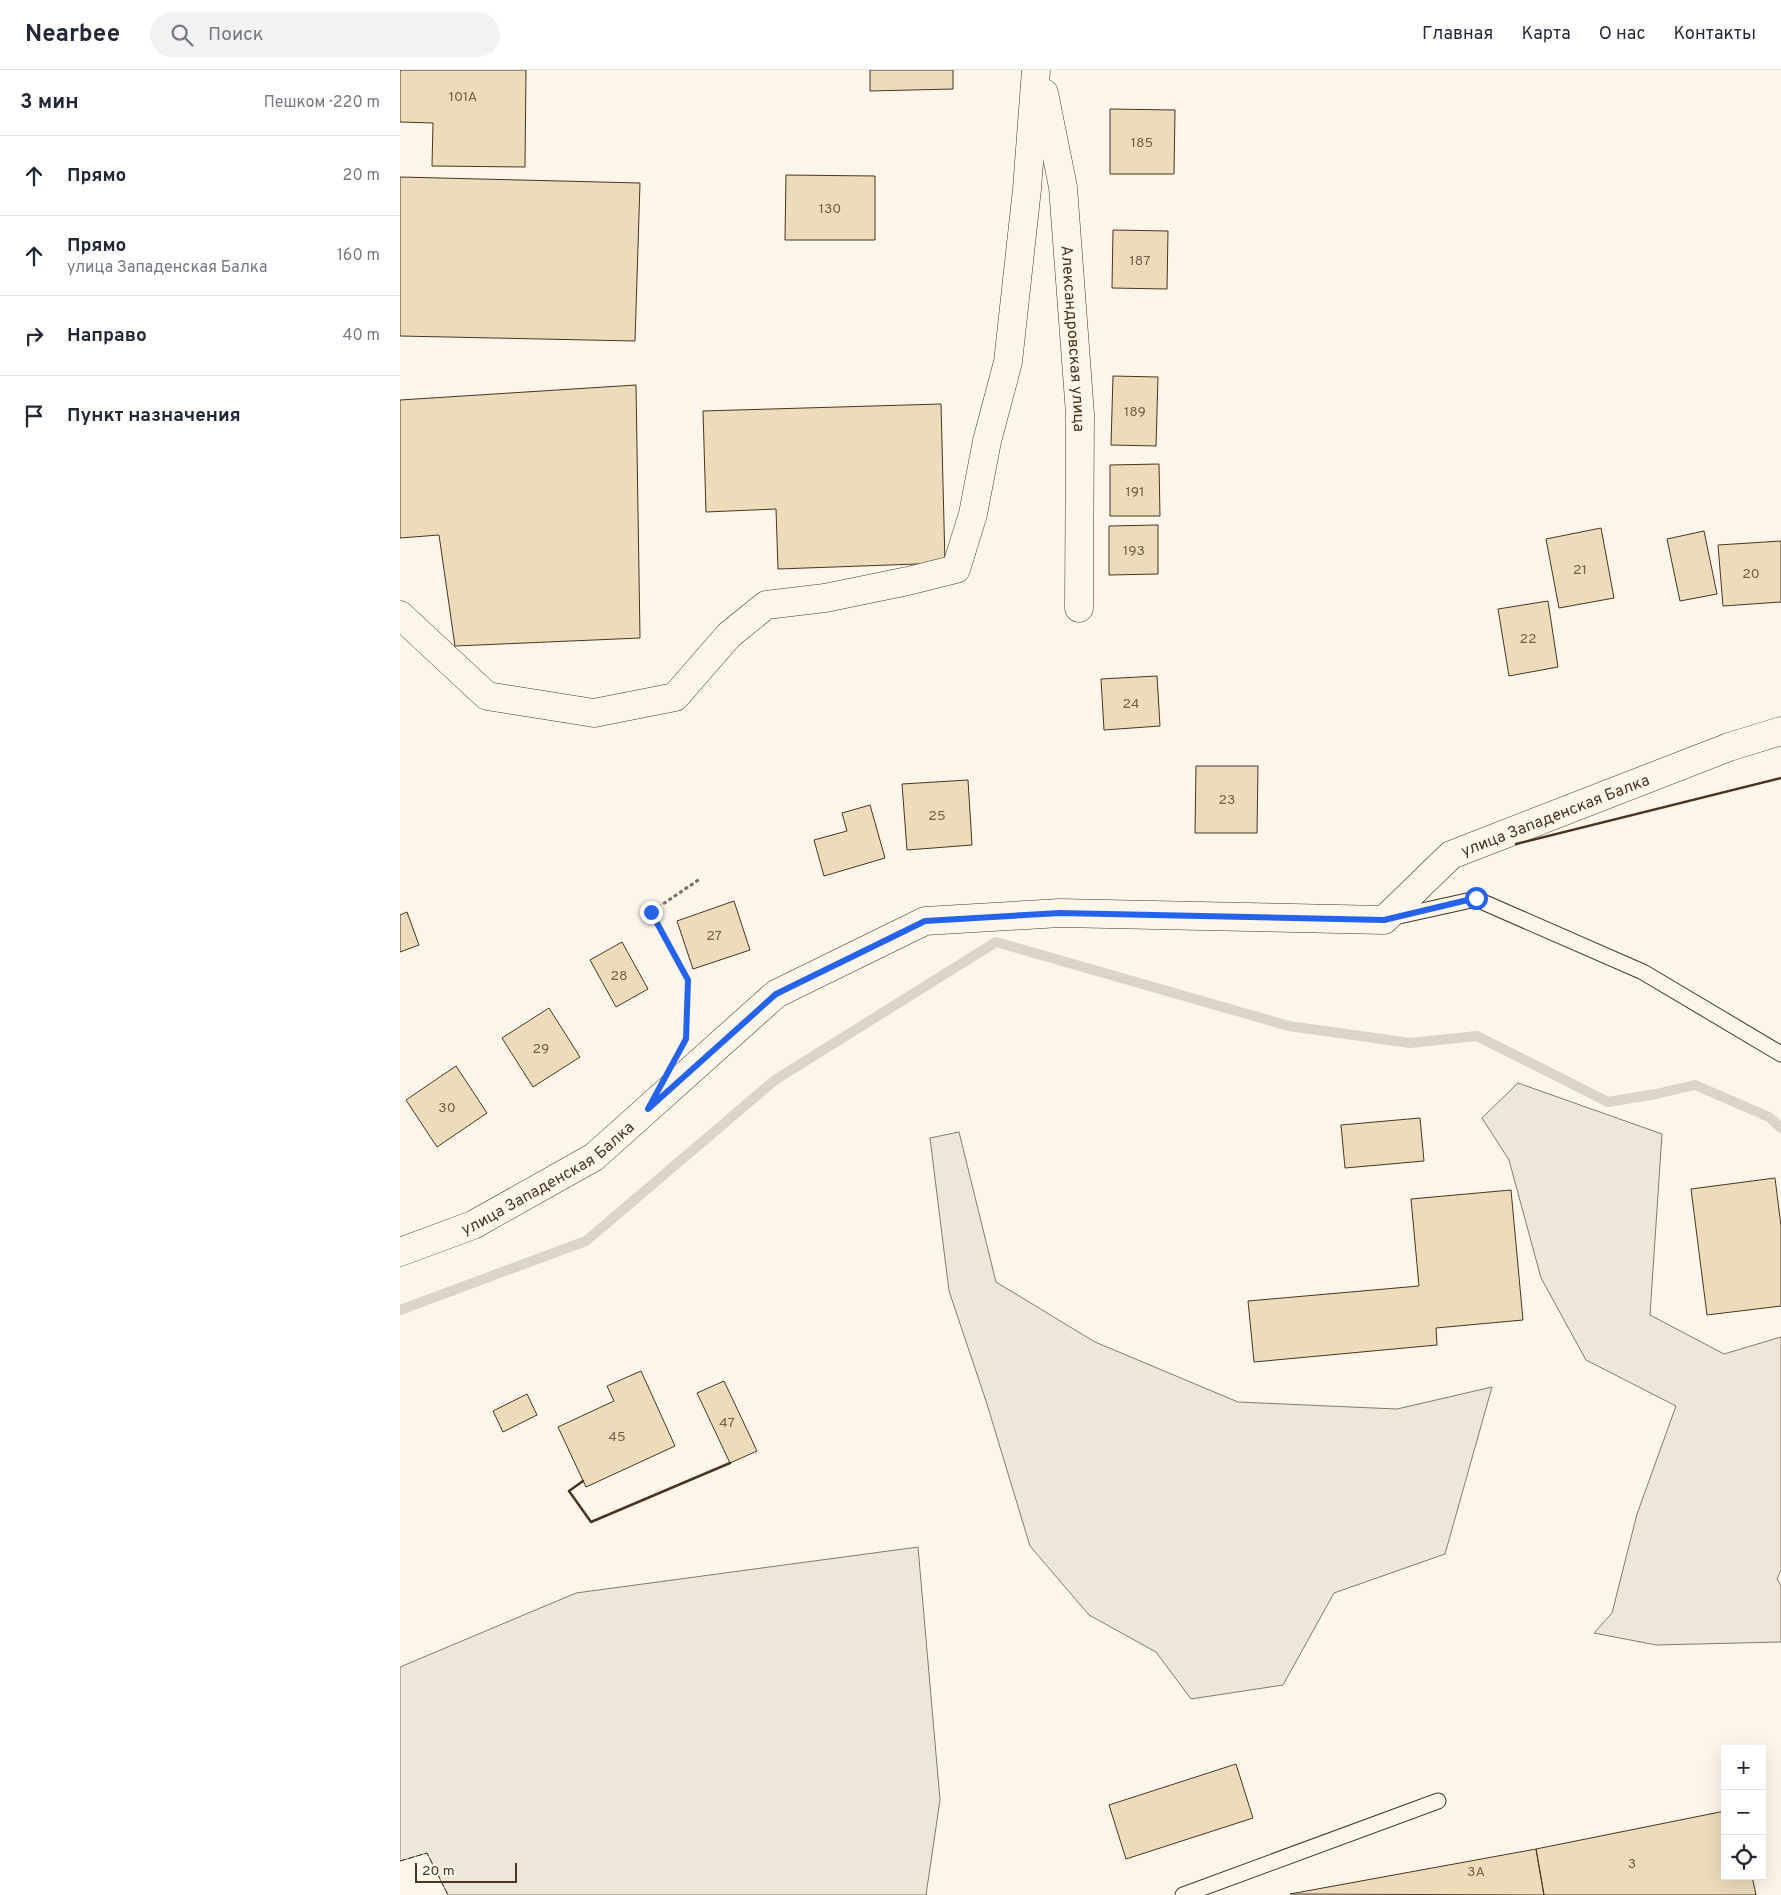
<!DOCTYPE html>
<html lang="ru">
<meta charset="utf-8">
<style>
:root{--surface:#fff;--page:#f2f2f3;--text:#1f2937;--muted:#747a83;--line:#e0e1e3}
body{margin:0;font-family:Overpass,sans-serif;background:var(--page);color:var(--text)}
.controls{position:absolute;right:15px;bottom:15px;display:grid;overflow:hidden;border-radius:0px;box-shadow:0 5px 20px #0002}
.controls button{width:45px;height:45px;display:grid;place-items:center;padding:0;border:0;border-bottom:1px solid var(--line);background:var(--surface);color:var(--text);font:25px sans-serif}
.scale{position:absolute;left:15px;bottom:12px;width:102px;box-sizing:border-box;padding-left:5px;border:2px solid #4a3520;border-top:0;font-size:14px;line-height:18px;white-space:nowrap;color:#4a3520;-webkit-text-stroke:4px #fbf6e9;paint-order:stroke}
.stop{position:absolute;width:15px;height:15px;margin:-11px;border:4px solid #2563eb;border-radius:50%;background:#fff}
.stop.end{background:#2563eb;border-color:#fff;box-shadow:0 1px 5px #0008}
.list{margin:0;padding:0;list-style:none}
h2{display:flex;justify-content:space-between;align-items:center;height:65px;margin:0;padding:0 20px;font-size:21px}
h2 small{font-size:16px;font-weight:400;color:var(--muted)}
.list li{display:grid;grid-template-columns:32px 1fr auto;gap:15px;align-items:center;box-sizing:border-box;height:80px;padding:0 20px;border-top:1px solid var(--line)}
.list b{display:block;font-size:19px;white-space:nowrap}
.list p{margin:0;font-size:16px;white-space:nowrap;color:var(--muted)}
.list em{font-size:16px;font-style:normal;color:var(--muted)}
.icon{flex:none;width:28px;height:28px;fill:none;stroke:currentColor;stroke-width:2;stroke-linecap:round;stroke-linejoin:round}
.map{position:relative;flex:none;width:1381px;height:1825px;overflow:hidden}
header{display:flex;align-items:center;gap:30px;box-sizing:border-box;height:70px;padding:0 25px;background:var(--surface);border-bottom:1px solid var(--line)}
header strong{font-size:24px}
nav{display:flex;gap:28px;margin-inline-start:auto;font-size:18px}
.search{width:350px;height:45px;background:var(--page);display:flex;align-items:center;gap:12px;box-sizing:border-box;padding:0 18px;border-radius:28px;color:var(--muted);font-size:19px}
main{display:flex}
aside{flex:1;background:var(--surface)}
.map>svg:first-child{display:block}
.green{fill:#ede6d9;stroke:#887966}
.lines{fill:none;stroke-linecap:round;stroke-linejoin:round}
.stream{stroke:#dcd4c6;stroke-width:10}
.building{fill:#ecdcbc;stroke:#4a3520}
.lane-casing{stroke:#4a3520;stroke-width:17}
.street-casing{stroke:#4a3520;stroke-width:29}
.path{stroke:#7f6f5c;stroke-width:3;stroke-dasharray:4 2.5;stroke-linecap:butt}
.lane{stroke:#fbf6e9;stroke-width:15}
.street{stroke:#fbf6e9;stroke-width:28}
.fence{stroke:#4a3520;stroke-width:1;stroke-dasharray:6 2.5;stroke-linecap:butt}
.wall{stroke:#4a3520;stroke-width:2.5}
.route{stroke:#2563eb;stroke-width:6}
.labels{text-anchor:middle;stroke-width:4;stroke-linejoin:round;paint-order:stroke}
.number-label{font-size:14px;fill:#725f47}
.street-label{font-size:16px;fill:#4a3520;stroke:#fbf6e9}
</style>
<header>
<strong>Nearbee</strong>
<div class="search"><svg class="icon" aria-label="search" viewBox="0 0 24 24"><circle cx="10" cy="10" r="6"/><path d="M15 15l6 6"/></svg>Поиск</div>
<nav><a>Главная</a><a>Карта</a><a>О нас</a><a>Контакты</a></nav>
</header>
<main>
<aside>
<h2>3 мин<small>Пешком · 220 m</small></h2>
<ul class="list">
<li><svg class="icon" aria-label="ahead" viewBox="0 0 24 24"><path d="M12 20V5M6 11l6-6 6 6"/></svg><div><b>Прямо</b></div><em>20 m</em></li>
<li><svg class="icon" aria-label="ahead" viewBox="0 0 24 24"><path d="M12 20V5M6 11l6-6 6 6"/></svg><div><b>Прямо</b><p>улица Западенская Балка</p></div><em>160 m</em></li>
<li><svg class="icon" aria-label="right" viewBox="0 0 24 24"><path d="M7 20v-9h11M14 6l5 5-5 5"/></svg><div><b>Направо</b></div><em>40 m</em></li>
<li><svg class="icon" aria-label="arrive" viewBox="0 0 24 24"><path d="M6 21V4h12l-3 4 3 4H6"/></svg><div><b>Пункт назначения</b></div></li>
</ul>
</aside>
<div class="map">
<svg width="1381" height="1825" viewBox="0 0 1381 1825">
<rect width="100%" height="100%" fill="#fbf6e9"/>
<path class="green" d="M1118,1013L1262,1064L1250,1245L1324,1284L1381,1267V1500L1377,1509L1381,1516V1572L1256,1575L1194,1563L1212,1543L1237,1444L1276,1336L1186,1290L1141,1208L1109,1090L1082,1048Z
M559,1062L596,1212L695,1272L838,1332L997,1339L1092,1317L1045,1484L934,1523L883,1615L791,1629L756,1582L689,1545L630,1476L586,1331L549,1221L530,1068Z
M518,1477L540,1730L526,1825H48L27,1783L0,1791V1597L176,1523Z"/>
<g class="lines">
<path class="stream" d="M0,1240L186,1171L375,1010L596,872L889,956L1010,973L1077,966L1208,1032L1256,1024L1295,1015L1369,1047L1381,1058"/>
</g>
<path class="building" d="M0,0H126L125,97L32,96L33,53L0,52Z
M470,0H553V19L470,21Z
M710,39L775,40L774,104H710Z
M386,105L475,106V170H385Z
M0,107L240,113L235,271L0,266Z
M713,160L768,161L767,219L712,218Z
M713,306L758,307L756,376L711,375Z
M236,315L240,568L55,576L39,465L0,468V330Z
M541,334L545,493L378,499L376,439L306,442L303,341Z
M759,394L760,446H710V395Z
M758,455V504L709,505V456Z
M1201,458L1214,528L1159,538L1146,469Z
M1304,461L1317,524L1280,531L1267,469Z
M1381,471V532L1323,536L1318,475Z
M1148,531L1158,597L1109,606L1098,539Z
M757,606L760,656L704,660L701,609Z
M796,696H858L857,763H795Z
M568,710L572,775L507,780L502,714Z
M470,735L485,788L424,806L414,770L447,761L442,743Z
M334,831L350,880L293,899L277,851Z
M7,842L19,875L0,882V845Z
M222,872L248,919L216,937L190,890Z
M149,938L180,987L133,1017L102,968Z
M56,996L87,1043L37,1077L6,1030Z
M1020,1048L1024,1091L945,1098L941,1055Z
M1375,1108L1381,1156V1236L1307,1245L1291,1119Z
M1111,1120L1123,1250L1036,1258L1037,1275L854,1292L848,1231L1019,1216L1011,1129Z
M241,1301L275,1376L186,1417L158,1357L214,1331L207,1316Z
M324,1311L357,1381L330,1393L297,1323Z
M127,1324L137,1345L103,1362L93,1341Z
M836,1694L853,1748L726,1789L709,1735Z
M1325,1741V1806H1352L1356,1825H1144L1136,1779Z
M1136,1779L1144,1825L890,1824Z"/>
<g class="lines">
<g class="lane-casing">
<path id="lane" d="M990,848L1076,829L1243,902L1381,984
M783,1825L1038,1731"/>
</g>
<g class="street-casing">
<g id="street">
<path id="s1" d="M644,23L663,117L680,344L679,538"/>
<path d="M0,545L87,626L194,643L275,627L329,565L366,535L425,528L508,511L556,499L573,444L587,371L608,292L627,119L636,0"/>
<path id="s2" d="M0,1182L73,1155L194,1087L376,924L525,851L660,843L984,850L1051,785L1329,677L1381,661"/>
</g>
</g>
<path class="path" d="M286,961L288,910L251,842L300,809"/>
<use href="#lane" class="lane"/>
<use href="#street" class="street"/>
<path class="fence" d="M0,1791L27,1783L48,1825"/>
<path class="wall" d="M1116,774L1381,708
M183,1411L169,1421L191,1452L330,1393"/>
</g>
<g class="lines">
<path class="route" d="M251,842L288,910L286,969L248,1039L376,924L525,851L660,843L984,850L1076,828"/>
</g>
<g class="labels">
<g class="number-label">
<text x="63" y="31">101А</text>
<text x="742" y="77">185</text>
<text x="430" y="143">130</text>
<text x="740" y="195">187</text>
<text x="735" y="346">189</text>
<text x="735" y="426">191</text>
<text x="734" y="485">193</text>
<text x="1180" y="504">21</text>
<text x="1351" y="508">20</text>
<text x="1128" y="573">22</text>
<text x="731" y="638">24</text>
<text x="827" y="734">23</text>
<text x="537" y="750">25</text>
<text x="314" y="870">27</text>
<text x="219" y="910">28</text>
<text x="141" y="983">29</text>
<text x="47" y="1042">30</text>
<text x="327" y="1357">47</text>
<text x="217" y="1371">45</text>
<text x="1232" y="1798">3</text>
<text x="1076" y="1806">3А</text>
</g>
<g class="street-label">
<text dy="6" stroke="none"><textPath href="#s1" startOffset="248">Александровская улица</textPath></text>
<text dy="6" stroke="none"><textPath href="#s2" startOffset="1291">улица Западенская Балка</textPath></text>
<text dy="6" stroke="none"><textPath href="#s2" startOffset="166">улица Западенская Балка</textPath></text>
</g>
</g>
</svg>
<div class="controls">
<button>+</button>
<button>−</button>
<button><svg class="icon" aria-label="locate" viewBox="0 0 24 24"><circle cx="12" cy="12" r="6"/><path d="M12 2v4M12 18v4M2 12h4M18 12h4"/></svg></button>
</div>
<div class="scale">20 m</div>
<div class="stop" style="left:1076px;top:828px"></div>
<div class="stop end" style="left:251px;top:842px"></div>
</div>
</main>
